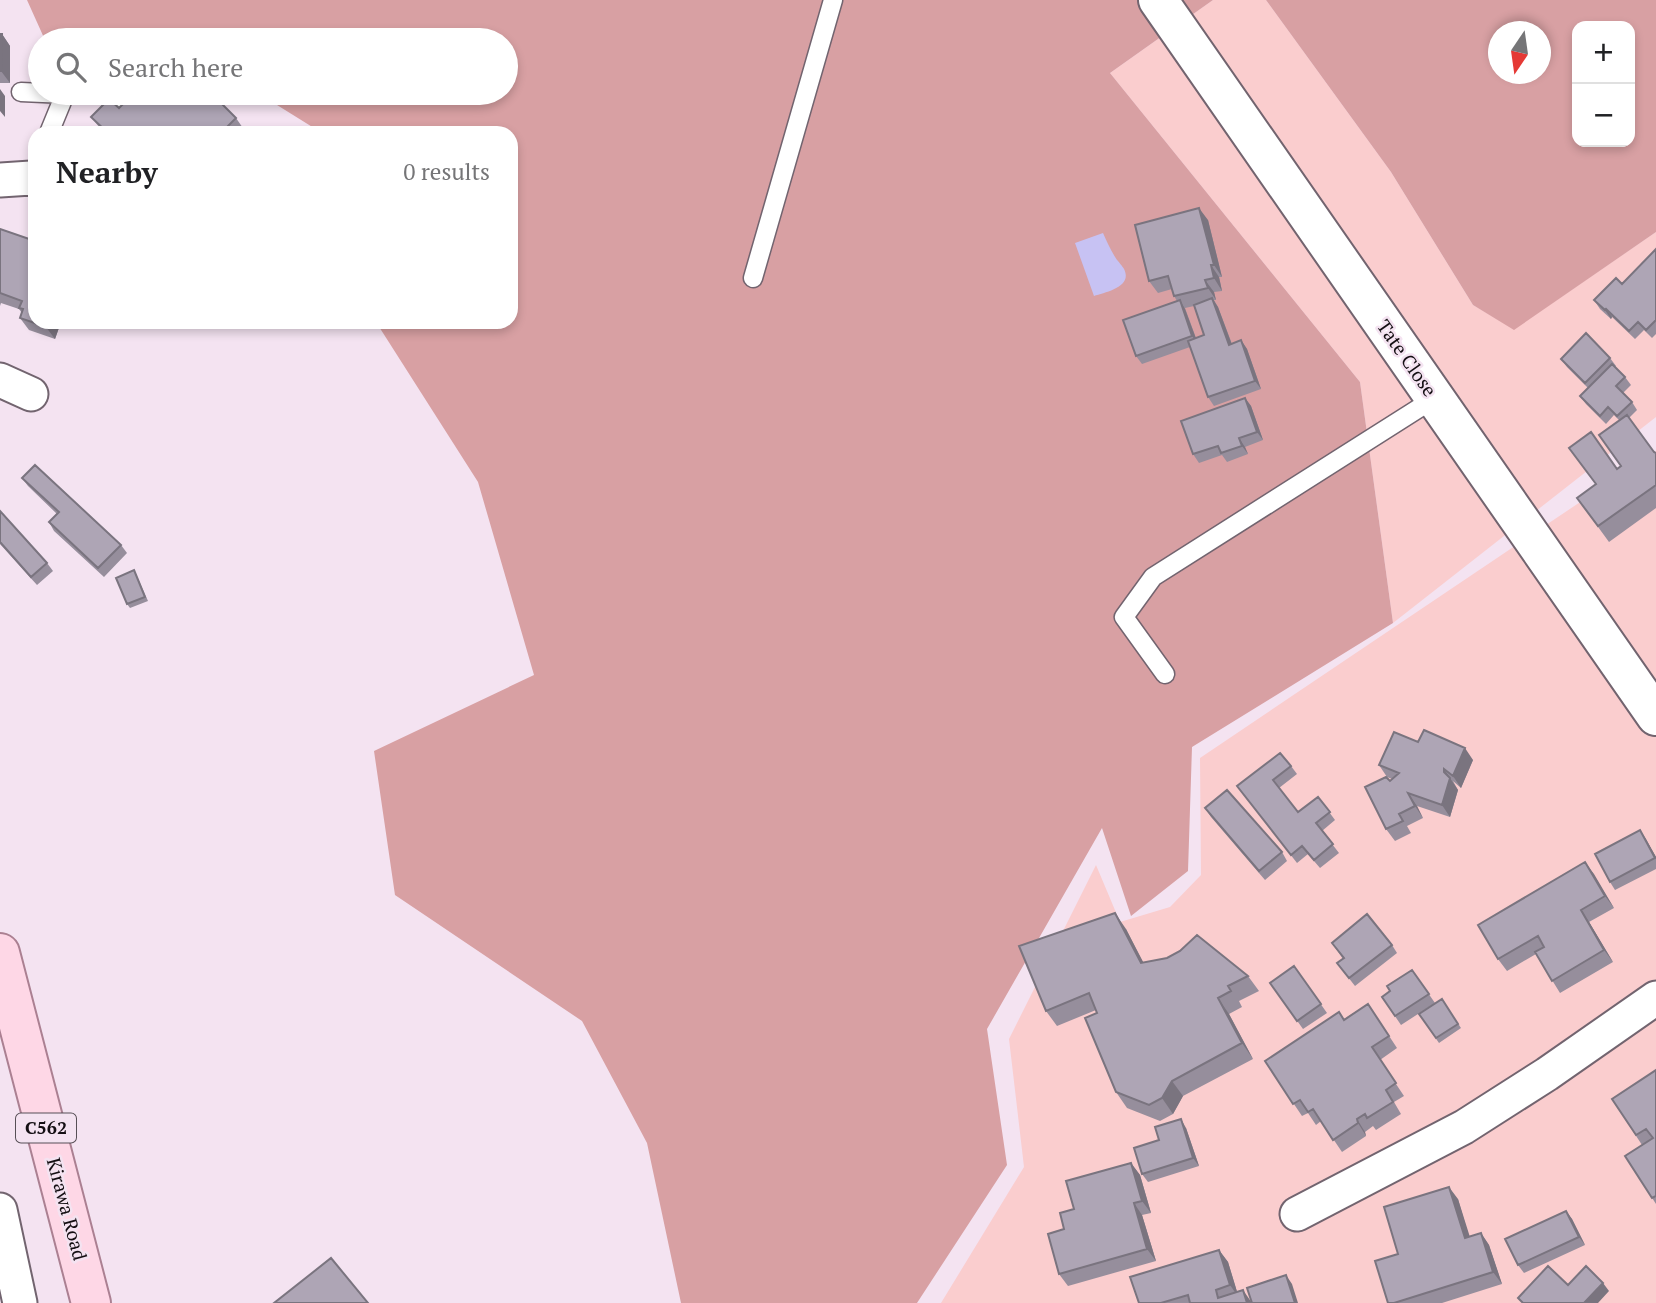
<!DOCTYPE html>
<meta charset="utf-8">
<style>
:root{--surface:#fff;--page:#f6f6f6;--text:#202124;--muted:#757577;--line:#e0e0e0}
body{margin:0;font-family:"PT Serif",serif;background:var(--page);color:var(--text)}
.controls{position:absolute;right:21px;top:21px;display:grid;overflow:hidden;border-radius:14px;box-shadow:0 4px 10px #0003}
.controls button{width:63px;height:63px;display:grid;place-items:center;padding:0;border:0;border-bottom:2px solid var(--line);background:var(--surface);color:var(--text);font:35px sans-serif}
.compass{position:absolute;left:1488px;top:21px;width:63px;height:63px;border-radius:50%;background:var(--surface);box-shadow:0 4px 10px #0003;rotate:193deg}
.list{margin:0;padding:0;list-style:none}
h2{display:flex;justify-content:space-between;align-items:center;height:91px;margin:0;padding:0 28px;font-size:30px}
h2 small{font-size:23px;font-weight:400;color:var(--muted)}
.icon{flex:none;width:38px;height:38px;fill:none;stroke:currentColor;stroke-width:2;stroke-linecap:round;stroke-linejoin:round}
.map{position:relative;flex:none;width:1656px;height:1303px;overflow:hidden}
.search{position:absolute;background:var(--surface);box-shadow:0 4px 10px #0003;left:28px;top:28px;width:490px;height:77px;display:flex;align-items:center;gap:18px;box-sizing:border-box;padding:0 24px;border-radius:38px;color:var(--muted);font-size:26px}
.panel{position:absolute;background:var(--surface);box-shadow:0 4px 10px #0003;left:28px;top:126px;width:490px;height:203px;border-radius:21px}
.map>svg:first-child{display:block}
.green{fill:#facdce}
.forest{fill:#d8a0a3;fill-rule:evenodd}
.water{fill:#c7c2f3}
.lines{fill:none;stroke-linecap:round;stroke-linejoin:round}
.service-casing{stroke:#72646f;stroke-width:21}
.minor-casing{stroke:#72646f;stroke-width:37}
.tertiary-casing{stroke:#72646f;stroke-width:42}
.primary-casing{stroke:#ab8092;stroke-width:42}
.service{stroke:#fff;stroke-width:18}
.minor{stroke:#fff;stroke-width:33}
.tertiary{stroke:#fff;stroke-width:38}
.primary{stroke:#fed7e6;stroke-width:38}
.wall{fill:#968e9c;fill-rule:evenodd}
.shaded-wall{fill:#7a747f}
.building{fill:#aea5b5;stroke:#7a747f;stroke-width:2}
.labels{text-anchor:middle;stroke-width:5;stroke-linejoin:round;paint-order:stroke}
.shield{fill:#f4e3f1;stroke:#574f56;stroke-width:2}
.shield-label{font-size:18px;font-weight:bold;fill:#140f13}
.street-label{font-size:19px;fill:#140f13;stroke:#f4e3f1}
</style>
<div class="map">
<svg width="1656" height="1303" viewBox="0 0 1656 1303">
<rect width="100%" height="100%" fill="#f4e3f1"/>
<path class="green" d="M1213,0H1266L1391,172L1473,305L1514,329L1656,232V417L1393,623L1360,382L1110,73Z
M1656,451V1303H941L1024,1167L1009,1039L1096,865L1120,922L1170,907L1201,875L1200,758Z"/>
<path class="forest" d="M27,0H1213L1110,73L1360,382L1393,623L1192,747L1188,871L1131,916L1102,828L987,1029L1007,1165L917,1303H681L647,1143L582,1021L395,895L374,751L534,675L478,482L376,322H511V133H322L277,105L226,93H506V40H45Z
M1266,0H1656V232L1514,330L1473,305L1391,172ZM1577,26H1630V142H1577ZM1498,32H1540V74H1498Z"/>
<path class="water" d="M1103,233C1107,242 1111,251 1117,260C1118,261 1123,267 1124,269C1133,287 1106,292 1094,296L1075,243Z"/>
<g class="lines">
<g class="service-casing">
<path id="service" d="M21,92L65,94
M112,93L127,111
M49,133L65,94L80,93
M753,278L833,0
M1165,674L1124,617L1153,577L1435,398"/>
</g>
<g class="minor-casing">
<path id="minor" d="M0,180L31,178L35,180
M0,380L31,394
M0,1210L20,1303
M1297,1214L1464,1127L1547,1074L1656,998"/>
</g>
<g class="tertiary-casing">
<path id="tertiary" d="M1158,0L1656,716"/>
</g>
<g class="primary-casing">
<path id="primary" d="M0,953L91,1303"/>
</g>
<use href="#service" class="service"/>
<use href="#minor" class="minor"/>
<use href="#tertiary" class="tertiary"/>
<use href="#primary" class="primary"/>
</g>
<path class="wall" d="M0,34H2L10,46V83H0Z
M119,93H211L236,118L245,131L242,133H104L91,117L119,108L125,101Z
M1208,220L1222,277H1219L1222,291L1214,292L1216,300H1214L1218,307L1232,344L1241,340L1247,349L1261,389L1214,406L1208,397L1190,347L1142,364L1136,356L1177,301L1174,296L1172,289L1158,293L1149,281ZM1194,306L1204,335L1196,338L1185,308Z
M0,229L35,322H61L55,339L29,330L20,318L22,313L19,309L1,303L0,306Z
M1656,249V334L1652,338L1644,330L1635,339L1612,317L1611,319L1600,309L1594,300L1622,284Z
M1610,358L1616,366L1615,367L1625,377L1631,385L1623,393L1632,402L1637,410L1629,418L1654,452L1656,453V508L1609,542L1577,498L1621,466L1620,421L1614,415L1606,424L1586,404L1580,396L1588,388L1567,367L1561,359Z
M1245,398L1251,406L1263,440L1245,447L1248,454L1227,462L1222,455L1199,463L1193,454Z
M22,478L121,545L127,553L104,577L54,531L49,522L57,514L28,486Z
M0,511L47,563L53,571L37,585L0,544Z
M136,574L148,601L130,608L127,604Z
M1418,742L1473,760L1461,788L1453,781L1458,790L1450,817L1417,806L1423,818L1407,826L1411,833L1395,841L1386,829L1390,781L1392,779L1387,777L1379,765Z
M1291,766L1297,774L1279,788L1298,812L1318,797L1335,820L1322,831L1339,853L1320,868L1308,854L1297,863L1237,786Z
M1205,808L1282,852L1287,861L1265,880L1211,817Z
M1640,830L1656,857V869L1615,890L1610,882Z
M1585,862L1614,908L1589,922L1613,962L1560,993L1536,954L1507,971L1498,959Z
M1126,929L1143,963L1248,976L1259,991L1239,1001L1242,1007L1229,1014L1253,1059L1183,1096L1173,1114L1160,1121L1127,1108L1116,1092L1096,1010L1057,1026L1046,1011Z
M1332,943L1392,945L1397,953L1355,986L1337,963L1343,959Z
M1294,966L1327,1013L1303,1029L1270,983Z
M1412,970L1435,1003L1401,1025L1382,997L1390,991Z
M1442,999L1461,1028L1439,1043L1419,1014Z
M1368,1004L1397,1048L1380,1060L1404,1096L1394,1102L1401,1114L1376,1130L1373,1126L1365,1132L1366,1136L1342,1152L1321,1121L1316,1125L1308,1113L1302,1116L1265,1061L1344,1019Z
M1656,1070V1204L1625,1156L1642,1145L1612,1099Z
M1186,1128L1199,1166L1148,1182L1142,1174L1159,1140Z
M1131,1163L1140,1175L1151,1213L1142,1215L1156,1261L1068,1286L1059,1274L1064,1229L1074,1209Z
M1458,1199L1469,1237L1481,1233L1489,1245L1502,1284L1442,1303H1388L1398,1254Z
M1566,1211L1572,1219L1585,1245L1524,1273L1518,1265Z
M1219,1250L1228,1262L1237,1292L1252,1303H1139Z"/>
<path class="shaded-wall" d="M2,34L10,46V83L1,71Z
M0,89L5,96V117L0,111Z
M1199,208L1208,220L1222,277L1214,265Z
M1211,265L1219,277L1222,291L1214,278Z
M1205,280L1214,292L1216,300L1208,288Z
M1212,298L1218,307L1235,353L1229,345Z
M1180,300L1185,309L1198,344L1192,336Z
M1606,309L1612,317L1611,319L1605,310Z
M48,322H61L55,339L46,327Z
M1241,340L1247,349L1261,389L1255,381Z
M1245,398L1251,406L1263,440L1257,432Z
M1239,438L1245,447L1248,454L1242,446Z
M1465,748L1473,760L1461,788L1453,776Z
M1444,769L1458,790L1450,817L1442,805Z
M1408,793L1417,806L1423,818L1415,806Z
M1640,830L1646,839L1656,857V859Z
M1585,862L1594,874L1614,908L1605,896Z
M1581,910L1589,922L1613,962L1604,950Z
M1115,913L1126,929L1152,979L1141,963Z
M1218,998L1229,1014L1253,1059L1242,1043Z
M1172,1081L1183,1096L1173,1114L1162,1098Z
M1181,1119L1186,1128L1199,1166L1193,1158Z
M1357,1119L1365,1132L1366,1136L1358,1123Z
M1131,1163L1140,1175L1151,1213L1142,1201Z
M1449,1187L1458,1199L1474,1250L1465,1238Z
M1134,1203L1142,1215L1156,1261L1147,1249Z
M1566,1211L1572,1219L1585,1245L1579,1237Z
M1481,1233L1489,1245L1502,1284L1493,1272Z
M1219,1250L1228,1262L1239,1298L1230,1285Z
M1286,1275L1292,1284L1298,1303H1295Z
M1603,1283L1609,1291L1598,1303H1584Z
M1243,1290L1252,1303H1247Z"/>
<path class="building" d="M0,34H2L1,71H0Z
M120,93H211L236,118L221,133H133L129,128L124,133H108L91,117L109,99L119,108L127,100Z
M1199,208L1214,265H1211L1214,278L1205,280L1208,288L1174,296L1168,276L1149,281L1135,225Z
M0,229L35,241V322H48L46,327L20,318L23,309L19,308L22,301L0,293Z
M1656,249V320L1646,330L1638,322L1629,331L1606,309L1605,310L1594,300L1616,278L1622,284Z
M1212,298L1229,345L1241,340L1255,381L1208,397L1188,341L1204,335L1194,305Z
M1180,300L1192,336L1136,356L1123,320Z
M1586,333L1610,358L1585,383L1561,359Z
M1612,364L1625,377L1616,386L1632,402L1617,416L1608,407L1600,416L1580,396Z
M1245,398L1257,432L1239,438L1242,446L1221,453L1218,446L1193,454L1181,421Z
M1627,415L1654,452L1656,453V485L1598,526L1577,498L1596,484L1569,448L1591,432L1617,469L1621,466L1599,435Z
M35,465L121,545L98,568L49,522L59,512L22,478Z
M0,511L47,563L31,577L0,542Z
M134,570L145,597L127,604L116,578Z
M1424,730L1465,748L1453,776L1444,769V772L1450,778L1442,805L1408,793L1415,806L1399,814L1403,821L1386,829L1365,787L1386,777L1390,781L1399,773L1379,765L1394,732L1418,742Z
M1280,753L1291,766L1273,780L1298,812L1318,797L1330,812L1316,823L1333,844L1314,860L1302,846L1291,855L1237,786Z
M1227,790L1282,852L1259,871L1205,808Z
M1640,830L1655,858L1610,882L1595,854Z
M1585,862L1605,896L1581,910L1604,950L1552,981L1535,952L1544,947L1538,936L1498,959L1478,925Z
M1115,913L1141,963L1167,958L1180,951L1197,935L1248,976L1228,986L1231,991L1218,998L1242,1043L1172,1081L1162,1098L1149,1105L1116,1092L1085,1018L1097,1013L1089,993L1046,1011L1019,946Z
M1367,914L1392,945L1349,978L1337,963L1344,958L1332,943Z
M1294,966L1321,1004L1297,1021L1270,983Z
M1412,970L1429,994L1395,1016L1382,997L1390,991L1387,986Z
M1442,999L1458,1024L1436,1038L1419,1014Z
M1368,1004L1389,1036L1372,1047L1396,1083L1386,1090L1393,1102L1367,1118L1365,1114L1357,1119L1358,1123L1333,1140L1313,1109L1308,1112L1300,1100L1293,1104L1265,1061L1339,1012L1344,1020Z
M1656,1070V1196L1652,1198L1625,1156L1653,1138L1646,1129L1636,1135L1612,1099Z
M1181,1119L1193,1158L1142,1174L1134,1148L1159,1140L1155,1127Z
M1131,1163L1142,1201L1134,1203L1147,1249L1059,1274L1048,1234L1064,1229L1060,1213L1074,1209L1066,1181Z
M1449,1187L1465,1238L1481,1233L1493,1272L1394,1303H1388L1375,1261L1398,1254L1384,1207Z
M1566,1211L1579,1237L1518,1265L1505,1239Z
M1219,1250L1230,1285L1216,1290L1218,1298L1243,1290L1247,1303H1190L1188,1295L1161,1303H1139L1130,1277Z
M331,1258L368,1303H274Z
M1548,1266L1568,1285L1586,1266L1603,1283L1584,1303H1523L1518,1298Z
M1286,1275L1295,1303H1252L1247,1288Z"/>
<g class="labels">
<rect class="shield" x="16" y="1113.5" width="60" height="29" rx="5"/>
<g class="shield-label">
<text x="46" y="1134">C562</text>
</g>
<g class="street-label">
<text transform="translate(1407 358) rotate(55)" y="7">Tate Close</text>
<text transform="translate(67 1209) rotate(75)" y="7">Kirawa Road</text>
</g>
</g>
</svg>
<div class="controls">
<button>+</button>
<button>−</button>
</div>
<svg class="compass" viewBox="-18 -18 36 36"><path d="M0-13l5 13h-10z" fill="#e53935"/><path d="M0 13l5-13h-10z" fill="#757577"/></svg>
<div class="search"><svg class="icon" aria-label="search" viewBox="0 0 24 24"><circle cx="10" cy="10" r="6"/><path d="M15 15l6 6"/></svg>Search here</div>
<section class="panel">
<h2>Nearby<small>0 results</small></h2>
<ul class="list">
</ul>
</section>
</div>
